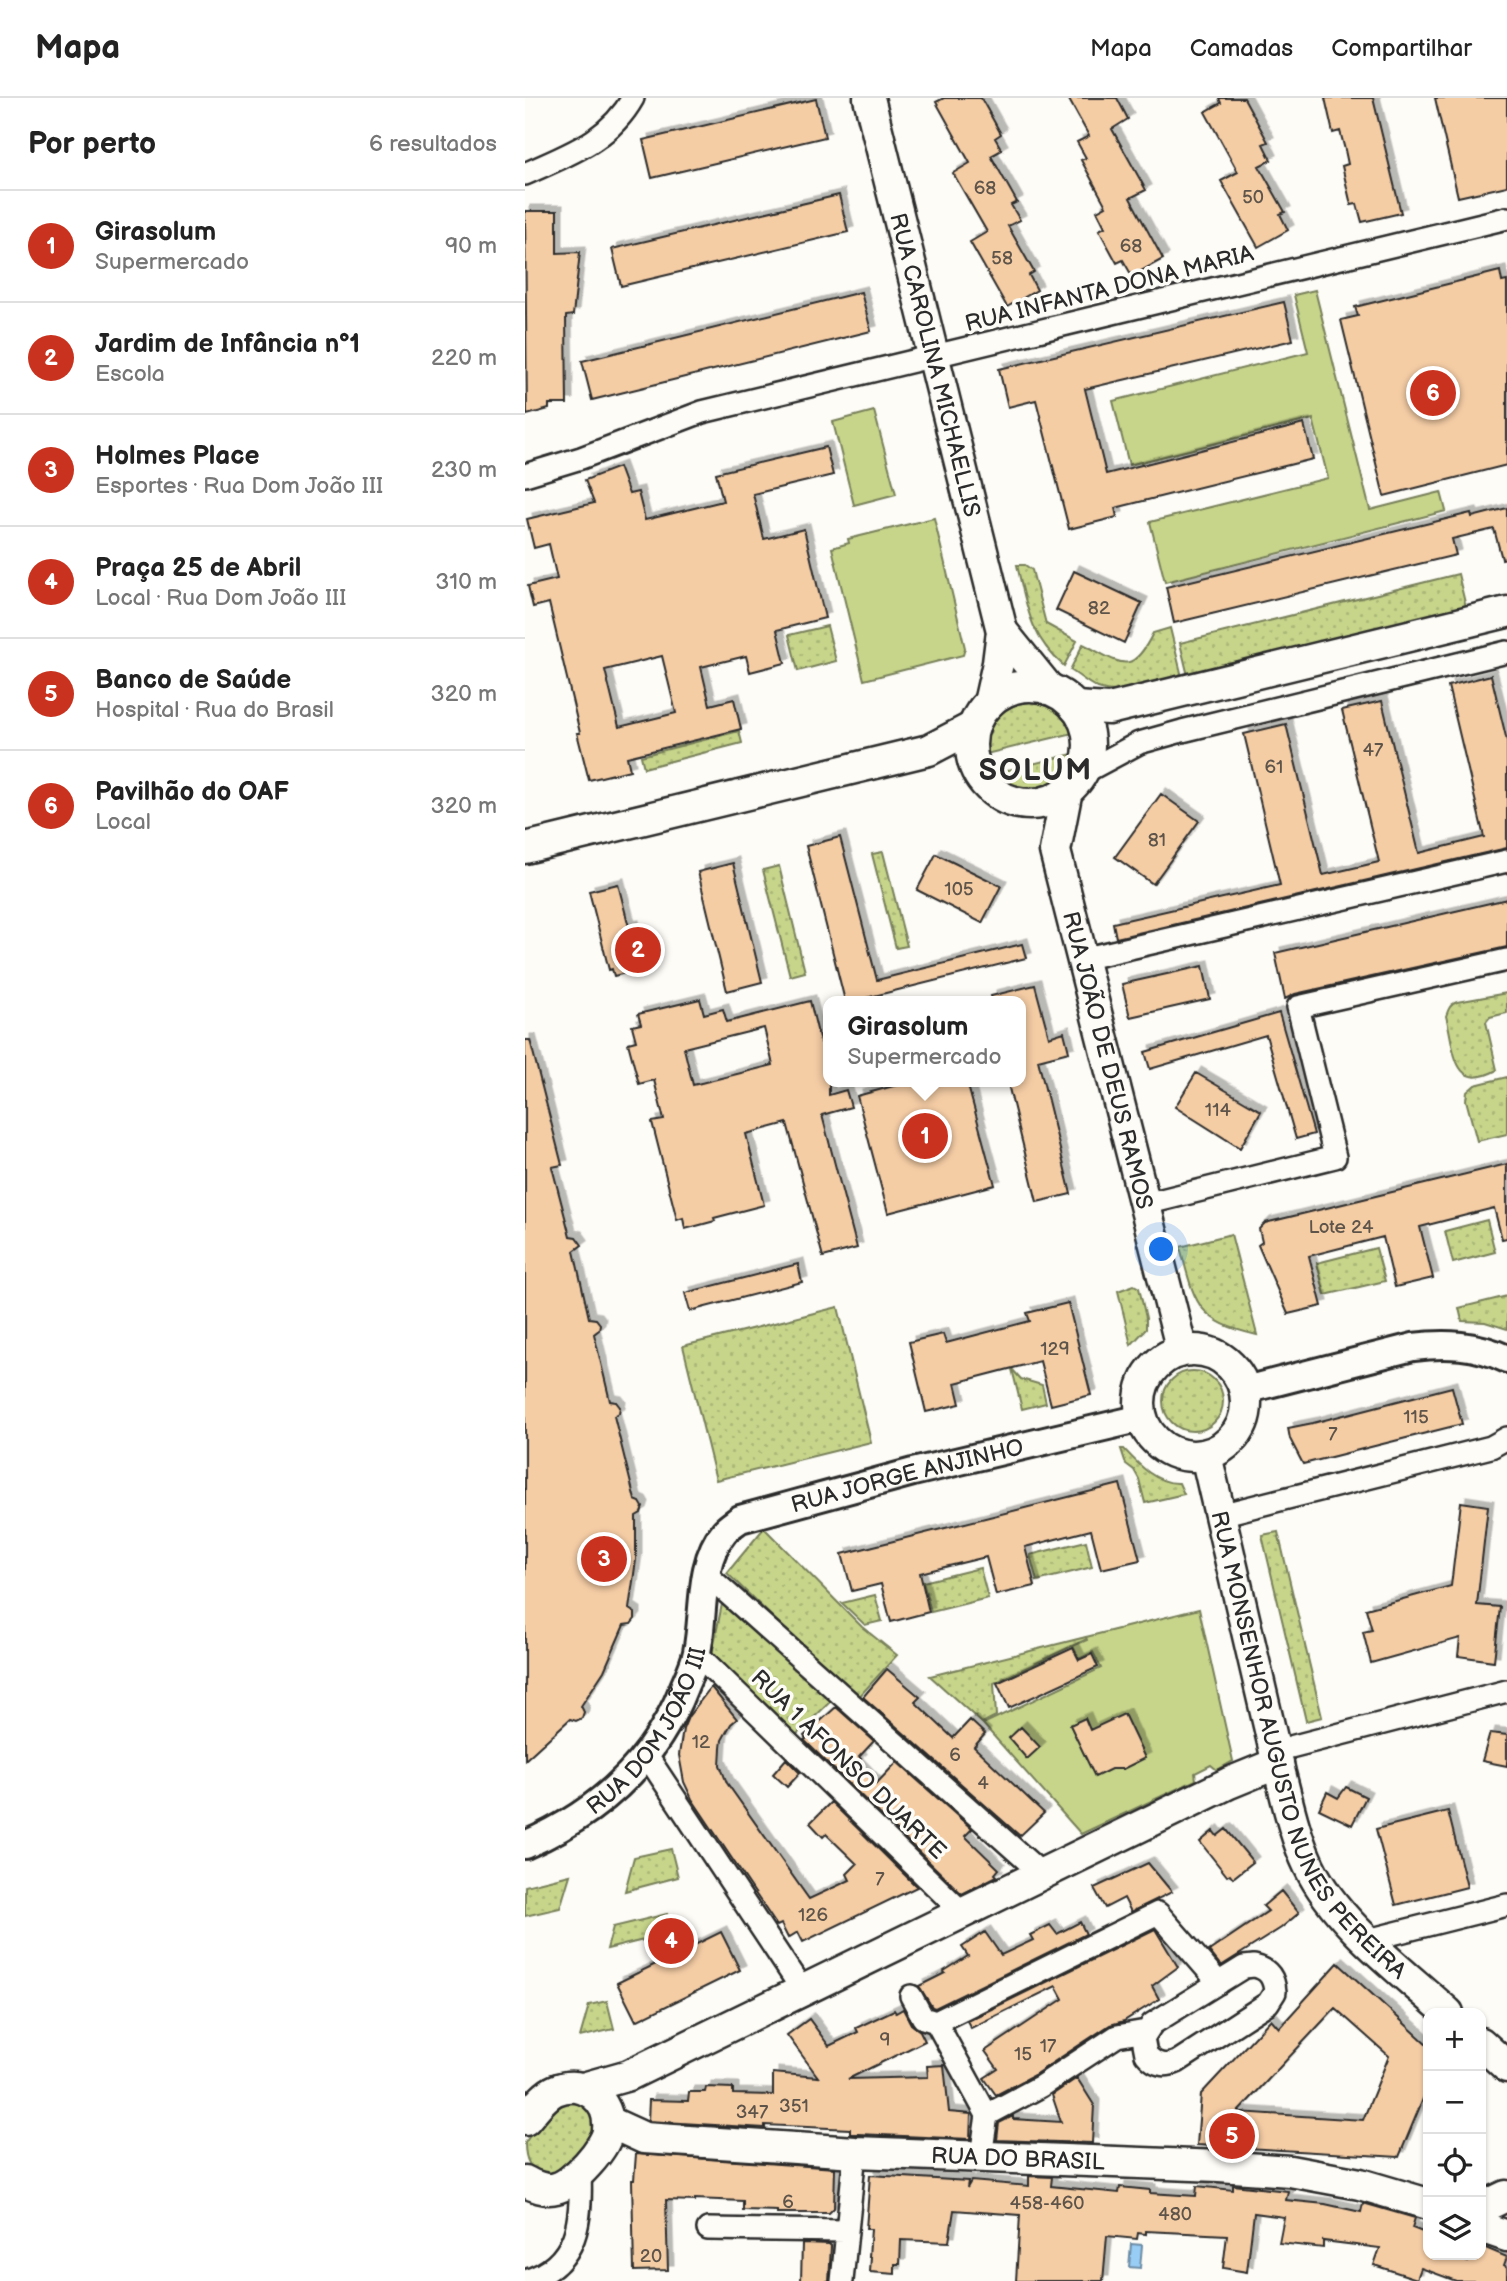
<!DOCTYPE html>
<html lang="pt">
<meta charset="utf-8">
<style>
:root{--surface:#fff;--page:#f6f6f6;--text:#222;--muted:#767676;--line:#e0e0e0;--accent:#c8321e}
body{margin:0;font-family:"Balsamiq Sans",sans-serif;background:var(--page);color:var(--text)}
.controls{position:absolute;right:21px;bottom:21px;display:grid;overflow:hidden;border-radius:14px;box-shadow:0 2px 5px #0004}
.controls button{width:63px;height:63px;display:grid;place-items:center;padding:0;border:0;border-bottom:2px solid var(--line);background:var(--surface);color:var(--text);font:35px sans-serif}
.you{position:absolute;left:637px;top:1152px;width:24px;height:24px;margin:-18px;border:5px solid #fff;border-radius:50%;background:#1a73e8;box-shadow:0 0 0 10px #1a73e833}
.badge{display:grid;place-items:center;width:46px;height:46px;border-radius:50%;background:var(--accent);color:#fff;font-size:23px;font-weight:700}
.pin{position:absolute;translate:-50% -50%;border:4px solid #fff;box-shadow:0 2px 7px #0006}
.popup{position:absolute;left:298px;top:898px;width:203px;height:91px;box-sizing:border-box;display:grid;place-content:center;border-radius:14px;background:var(--surface);filter:drop-shadow(0 2px 5px #0005);font-size:23px;white-space:nowrap;color:var(--muted)}
.popup b{font-size:26px;color:var(--text)}
.popup::after{content:'';position:absolute;left:50%;top:100%;margin-left:-14px;border:14px solid transparent;border-top-color:var(--surface)}
.list{margin:0;padding:0;list-style:none}
h2{display:flex;justify-content:space-between;align-items:center;height:91px;margin:0;padding:0 28px;font-size:30px}
h2 small{font-size:23px;font-weight:400;color:var(--muted)}
.list li{display:grid;grid-template-columns:46px 1fr auto;gap:21px;align-items:center;box-sizing:border-box;height:112px;padding:0 28px;border-top:2px solid var(--line)}
.list b{display:block;font-size:26px;white-space:nowrap}
.list p{margin:0;font-size:23px;white-space:nowrap;color:var(--muted)}
.list em{font-size:23px;font-style:normal;color:var(--muted)}
.icon{flex:none;width:38px;height:38px;fill:none;stroke:currentColor;stroke-width:2;stroke-linecap:round;stroke-linejoin:round}
.map{position:relative;flex:none;width:982px;height:2183px;overflow:hidden}
header{display:flex;align-items:center;gap:42px;box-sizing:border-box;height:98px;padding:0 35px;background:var(--surface);border-bottom:2px solid var(--line)}
header strong{font-size:33px}
nav{display:flex;gap:38px;margin-inline-start:auto;font-size:24px}
main{display:flex}
aside{flex:1;background:var(--surface)}
.map>svg:first-child{display:block}
.grass{fill:url(#grass-dots);stroke:#78805a;stroke-width:2}
.garden{fill:#c6d58a;stroke:#78805a;stroke-width:2}
.water{fill:#98cdf6;stroke:#6c8ca5;stroke-width:2}
.building{fill:#f5cda5;stroke:#2b2b2b;stroke-width:2;fill-rule:evenodd;filter:url(#shadow)}
.lines{fill:none;stroke-linecap:round;stroke-linejoin:round}
.minor-casing{stroke:#2b2b2b;stroke-width:26}
.tertiary-casing{stroke:#2b2b2b;stroke-width:32}
.secondary-casing{stroke:#2b2b2b;stroke-width:35}
.minor{stroke:#fdfcf7;stroke-width:21}
.tertiary{stroke:#fdfcf7;stroke-width:26}
.secondary{stroke:#fdfcf7;stroke-width:30}
.labels{text-anchor:middle;stroke-width:7;stroke-linejoin:round;paint-order:stroke}
.number-label{font-size:19px;fill:#5e544a}
.street-label{font-size:23px;fill:#2b2b2b;stroke:#fdfcf7}
.district-label{font-size:30px;font-weight:bold;letter-spacing:2px;fill:#2b2b2b;stroke:#fdfcf7}
</style>
<header>
<strong>Mapa</strong>
<nav><a>Mapa</a><a>Camadas</a><a>Compartilhar</a></nav>
</header>
<main>
<aside>
<h2>Por perto<small>6 resultados</small></h2>
<ul class="list">
<li><span class="badge">1</span><div><b>Girasolum</b><p>Supermercado</p></div><em>90 m</em></li>
<li><span class="badge">2</span><div><b>Jardim de Infância nº1</b><p>Escola</p></div><em>220 m</em></li>
<li><span class="badge">3</span><div><b>Holmes Place</b><p>Esportes · Rua Dom João III</p></div><em>230 m</em></li>
<li><span class="badge">4</span><div><b>Praça 25 de Abril</b><p>Local · Rua Dom João III</p></div><em>310 m</em></li>
<li><span class="badge">5</span><div><b>Banco de Saúde</b><p>Hospital · Rua do Brasil</p></div><em>320 m</em></li>
<li><span class="badge">6</span><div><b>Pavilhão do OAF</b><p>Local</p></div><em>320 m</em></li>
</ul>
</aside>
<div class="map">
<svg width="982" height="2183" viewBox="0 0 982 2183">
<defs>
<pattern id="grass-dots" width="8" height="8" patternUnits="userSpaceOnUse" patternTransform="scale(1.75)"><rect width="8" height="8" fill="#c6d58a"/><path d="M2 2h.1M6 6h.1" fill="none" stroke="#aab777" stroke-width="1.8" stroke-linecap="round"/></pattern>
<filter id="shadow"><feDropShadow dx="5.5" dy="-5.5" stdDeviation="0" flood-color="#0004"/></filter>
</defs>
<rect width="100%" height="100%" fill="#fdfcf7"/>
<filter id="ink" filterUnits="userSpaceOnUse"><feTurbulence type="fractalNoise" baseFrequency=".0143" numOctaves="2"/><feDisplacementMap in="SourceGraphic" scale="14" xChannelSelector="R" yChannelSelector="G"/><feConvolveMatrix kernelMatrix="1 2 1 2 8 2 1 2 1" color-interpolation-filters="sRGB"/></filter>
<g filter="url(#ink)">
<path class="grass" d="M492,467H500L507,472L521,526L552,543L539,568C505,539 502,509 492,467Z
M933,476L941,509L663,578L655,545Z
M302,528L311,563L273,573L264,537Z
M645,530L656,575L654,579C629,585 598,599 573,590C563,586 555,578 545,572L558,546C596,565 606,580 628,535Z
M502,603C524,605 537,614 548,635L461,656C461,627 474,610 502,603Z
M214,633L217,645L119,670L116,658Z
M547,656C539,691 494,703 471,675Z
M358,754L382,848L371,850L347,756Z
M254,768L280,874L265,878L238,772Z
M982,895V915L965,919L961,924L972,972C927,996 930,951 921,918C923,912 925,906 932,904Z
M982,979V1036L952,1043L941,1002L942,994L950,987Z
M962,1122L970,1154L928,1165L920,1133Z
M706,1136L732,1237C670,1223 670,1204 655,1149Z
M851,1150L860,1183L800,1197L792,1165Z
M609,1187L614,1190L621,1220V1231L606,1247L593,1193Z
M982,1198V1231L960,1224L937,1223L934,1210Z
M313,1209L346,1344L191,1382L158,1248Z
M487,1271L496,1281L517,1287L521,1305L497,1311Z
M638 1303a30 30 0 1 1 60 0a30 30 0 1 1-60 0Z
M596,1351H599C613,1366 631,1386 654,1385L659,1396L620,1405L614,1381L609,1372L601,1366Z
M239,1430L337,1529L372,1557L332,1601L202,1475Z
M753,1434L797,1619L781,1623L737,1437Z
M561,1443L567,1469L512,1483L505,1457Z
M455,1470L463,1500L406,1514L398,1484Z
M350,1497L357,1523L340,1527L317,1505Z
M198,1501L310,1599L269,1639L186,1561Z
M561,1539L562,1541L469,1585L471,1618L457,1625L405,1578Z
M146,1751L153,1779L100,1793L109,1759Z
M45,1777L35,1810L0,1818V1788Z
M142,1816L147,1835L82,1851L88,1829Z
M82,1903L89,1931L55,1939L64,1907Z
M46,2003C94,2009 55,2062 33,2075C28,2078 27,2077 22,2076C4,2073 0,2062 0,2045C11,2028 27,2008 46,2003Z"/>
<path class="garden" d="M790,192L845,412L916,394L921,413L640,484L625,424L803,380L788,321L604,367L588,303L783,254L769,197Z
M349,313L371,396L329,407L308,324Z
M409,420L440,550L438,557L339,582L307,450L324,445L323,441Z
M674,1511L708,1663L692,1672L686,1667L670,1675L671,1682L556,1736L458,1626L576,1570L568,1554L554,1561L548,1548L562,1542L561,1539Z"/>
<path class="water" d="M606,2146L617,2147L615,2170L604,2169Z"/>
<path class="building" d="M419,0H456L476,36L470,40L477,52L466,58L492,104L486,107L495,122L483,128L509,174L504,177L512,192L482,209L445,144L462,134L428,75L445,65L411,4Z
M543,0H592L603,21L587,31L621,92L605,100L638,161L607,178L598,162L592,165L574,132L580,129L572,113L581,108L556,62L561,60L552,44L564,38Z
M694,0H719L743,44L738,46L746,62L734,68L760,114L755,116L763,132L733,149L696,83L713,74L680,14L696,5Z
M800,0H848L876,115L837,124L832,106L826,107L817,68L823,66L820,52L815,33L808,35Z
M910,0H982V88L933,99Z
M291,1L300,39L127,80L118,42Z
M314,97L323,134L96,188L87,151Z
M0,113H32V155L55,154L48,217L41,218L42,306H24V311L2,317Z
M975,173L977,184L982,183V367L859,398L816,222L833,218L830,209Z
M336,194L346,233L67,302L57,263Z
M759,204L768,242L560,291L581,376L779,326L788,361L590,410L592,419L544,431L511,302L483,309L474,271Z
M301,349L308,377L228,396L239,441L279,431L300,520L252,532L260,565L225,574L221,558L176,569L185,607L209,601L216,631L102,659L105,672L64,682L52,635H55L24,505L8,509L3,488L32,481L24,446L9,450L2,421L69,405L60,382L94,369L104,396L113,394L120,422L198,403L191,375ZM137,558L151,615L94,629L80,572Z
M982,410V460L977,461L969,431L927,441L931,457L649,525L641,489L946,415L947,419Z
M549,473L617,505L599,545L531,512Z
M966,577L982,643V750L591,840L588,825L755,787L719,636L761,626L798,777L854,764L817,612L857,603L894,755L959,739L923,588Z
M636,696L674,723L628,786L590,759Z
M315,739L352,882L497,846L501,860L329,903H320L281,748Z
M411,756L476,788L457,825L392,792Z
M208,765L237,884L202,893L173,774Z
M93,786L104,829L108,828L114,854L108,856L112,872L89,878L87,871L84,872L64,793Z
M982,801V849L770,896L760,901L750,855Z
M678,868L685,901L605,919L597,886Z
M510,887L524,939L539,934L544,954L513,962L546,1096L512,1104L483,986L496,984V903H467L466,898Z
M175,901L179,916L198,911L202,924L285,903L295,944L304,941V997L321,992L326,1009L297,1017L332,1150L298,1159L262,1025L221,1036L239,1107L189,1120L190,1123L160,1131L158,1120L152,1122L127,1024L139,1022L129,982L114,986L103,945L111,943L107,928L116,926L113,916ZM239,930L248,967L168,987L159,950Z
M754,915L789,1036L771,1041L741,937L625,971L620,954Z
M0,942H5L37,1067L27,1069L45,1138L51,1139L57,1147L49,1153L64,1220L71,1221L75,1226L74,1232L69,1236L85,1303L91,1304L95,1309L94,1315L89,1318L110,1402L115,1404L118,1409L116,1415L111,1418V1462L104,1511L110,1515V1521L106,1526L99,1527L79,1573L56,1608L59,1614L57,1620L51,1623L45,1621L0,1662Z
M671,975L736,1013L715,1050L650,1009Z
M371,984H442L470,1087L363,1115L332,998L372,987Z
M982,1066V1140L977,1141L969,1110L895,1129L908,1180L870,1189L858,1139L784,1158L797,1208L763,1216L733,1147L737,1144L734,1131L740,1125Z
M273,1166L277,1184L165,1213L160,1195Z
M543,1205L566,1297L526,1307L515,1263L430,1285L435,1306L401,1314L384,1244L418,1236L421,1245L505,1223L502,1215Z
M927,1289L937,1326L778,1366L765,1341L763,1330L788,1325Z
M595,1386L615,1462L576,1471L566,1432L500,1449L510,1488L471,1497L461,1459L395,1475L404,1514L366,1524L356,1486L327,1493L317,1456Z
M936,1404L963,1408L952,1507L975,1509L969,1563L933,1558L935,1540L846,1565L838,1534L847,1532L841,1511L926,1488Z
M548,1550L554,1562L567,1556L573,1569L484,1610L472,1585Z
M362,1571L395,1599L390,1604L428,1640L445,1622L460,1636L449,1649L519,1715L495,1738L338,1599Z
M186,1589L212,1621L206,1626L197,1642L196,1650L195,1667L202,1685L284,1801L325,1782L322,1776L332,1766L301,1736L298,1739L285,1725L306,1704L392,1789L278,1844L273,1834L263,1840L256,1826L252,1828L167,1701L159,1684L154,1657L158,1631L163,1619Z
M311,1609L349,1643L334,1659L336,1661L331,1665L351,1686L372,1664L447,1731L440,1738L474,1771L470,1776L472,1778L437,1796L279,1642L281,1641L279,1638Z
M599,1616L620,1660L598,1671H586L570,1679L545,1627L560,1620L565,1632Z
M496,1629L515,1649L502,1661L484,1640Z
M965,1635L982,1637V1668L957,1663Z
M261,1661L275,1675L262,1689L248,1676Z
M821,1689L841,1699L827,1727L794,1711L802,1694L813,1700Z
M923,1713L942,1789L871,1807L851,1731Z
M701,1731L728,1764L708,1780L705,1776L702,1778L675,1744L688,1733L692,1738Z
M623,1765L647,1794L606,1814L599,1800L580,1810L569,1790Z
M756,1793L774,1815L756,1830L696,1868L684,1853L743,1813L738,1808Z
M555,1824L561,1836L410,1910L407,1909L394,1888L420,1875L419,1873L443,1858L437,1849L460,1834L476,1857L508,1842L505,1837L525,1827L532,1836Z
M630,1831L653,1869L627,1888L634,1901L599,1923L585,1927L509,1977L471,1997L459,1980L473,1971L460,1953L538,1901L531,1888L446,1930L442,1923Z
M196,1834L215,1872L111,1923L92,1885Z
M813,1865L903,1947V1989L874,2059L672,2047L676,1996L746,1921L754,1930ZM810,1910L864,1958L838,2022L713,2014Z
M378,1911L386,1926L395,1933L400,1943L323,1981L403,1979L402,1968L419,1967L424,2014L446,2016L445,2041L333,2036H325V2031L240,2027V2030L123,2023L124,2002L163,2003L164,1994H180L181,1989L208,1990V1996L248,1997V1975L293,1979L262,1937L284,1921L304,1948L333,1934L331,1930L369,1912L371,1915Z
M552,1980L569,2007L567,2045L472,2042L474,2025L488,2018V2021L536,2024L527,1997Z
M111,2056L310,2070L309,2110L304,2115H252V2113L218,2112V2103L170,2101V2103L141,2102L143,2172L109,2173L107,2082H109Z
M345,2077L443,2083L442,2090L446,2083L504,2088V2078L527,2079L526,2088L594,2095L595,2089L625,2092V2095L671,2098L672,2088L708,2092V2087L763,2093L761,2102L800,2106L836,2114L838,2105L890,2120L887,2130L903,2136V2157H924L943,2164L946,2157H956V2148L982,2159L979,2167L982,2169V2183H931L896,2170L892,2181L849,2167L855,2150L798,2143V2150L754,2145L759,2119L729,2115L722,2174L698,2170L702,2137L621,2133V2136L613,2135L612,2141L582,2138L578,2183H491L495,2117L429,2112L424,2144L376,2142L375,2166H370V2176L345,2174L346,2159H344L346,2131H341Z
M277,2145L304,2146L306,2148L304,2183H276Z"/>
<g class="lines">
<g class="minor-casing">
<path id="minor" d="M0,76C43,56 83,44 108,0
M0,377L56,360L177,314L982,120
M556,676L614,645L657,633L982,554
M557,861L982,763
M620,1106L810,1059L773,909L982,862
M695,1417L966,1349L982,1340
M182,1477L517,1776
M172,1556L438,1815
M750,1653L982,1593
M122,1658L278,1893
M843,1842L982,1807
M729,1868C744,1871 749,1880 750,1894L743,1905L652,1964C640,1969 630,1967 621,1956L618,1940L627,1926L719,1869Z
M386,1898L398,1920L411,1924
M462,2017L411,1924L633,1815L694,1885
M456,2059L462,2017L516,1988L592,1938L621,1933
M183,2131L322,2133
M0,2183C54,2167 57,2121 55,2074
M317,2183L330,2054"/>
</g>
<g class="tertiary-casing">
<g id="tertiary">
<path d="M720,1292L888,1249C921,1245 951,1246 982,1261"/>
<path id="s1" d="M0,1747C74,1715 130,1664 159,1589C164,1577 170,1565 172,1554C180,1516 173,1465 199,1434C203,1429 210,1425 215,1421L388,1374L617,1320"/>
</g>
</g>
<g class="secondary-casing">
<g id="secondary">
<path id="s2" d="M344,0L477,533L473,565L464,605"/>
<path d="M477,533L524,591"/>
<circle cx="505" cy="647" r="59"/>
<path d="M550,609L584,611L982,514"/>
<path id="s3" d="M542,692L530,753L657,1253"/>
<path d="M0,750L404,652L448,629"/>
<circle cx="668" cy="1305" r="53"/>
<path id="s4" d="M681,1357L755,1675C763,1706 770,1739 784,1768C811,1825 877,1873 923,1915"/>
<path d="M956,1945L982,1969"/>
<path d="M58,1990L104,1977L704,1685L753,1665"/>
<path d="M0,2022C9,2012 19,1997 31,1992C59,1980 86,2003 83,2032C82,2049 47,2087 31,2090C21,2093 8,2088 0,2083"/>
<path id="s5" d="M84,2024L119,2040L330,2054L694,2068L765,2073L835,2086L903,2106"/>
<path d="M956,2110L981,2098"/>
<path d="M956,2129L982,2138"/>
</g>
</g>
<use href="#minor" class="minor"/>
<use href="#tertiary" class="tertiary"/>
<use href="#secondary" class="secondary"/>
</g>
</g>
<g class="labels">
<g class="number-label">
<text x="460" y="96">68</text>
<text x="728" y="105">50</text>
<text x="606" y="154">68</text>
<text x="477" y="166">58</text>
<text x="574" y="516">82</text>
<text x="848" y="658">47</text>
<text x="749" y="675">61</text>
<text x="632" y="748">81</text>
<text x="434" y="797">105</text>
<text x="693" y="1018">114</text>
<text x="816" y="1135">Lote 24</text>
<text x="530" y="1257">129</text>
<text x="891" y="1325">115</text>
<text x="808" y="1342">7</text>
<text x="176" y="1650">12</text>
<text x="430" y="1663">6</text>
<text x="458" y="1691">4</text>
<text x="355" y="1787">7</text>
<text x="288" y="1823">126</text>
<text x="360" y="1948">9</text>
<text x="523" y="1954">17</text>
<text x="498" y="1962">15</text>
<text x="269" y="2014">351</text>
<text x="227" y="2020">347</text>
<text x="263" y="2110">6</text>
<text x="522" y="2111">458-460</text>
<text x="650" y="2122">480</text>
<text x="126" y="2164">20</text>
</g>
<g class="street-label">
<text transform="translate(584 190) rotate(-14)" y="8">RUA INFANTA DONA MARIA</text>
<text dy="8" stroke="none"><textPath href="#s2" startOffset="275">RUA CAROLINA MICHAELLIS</textPath></text>
<text dy="8" stroke="none"><textPath href="#s3" startOffset="278">RUA JOÃO DE DEUS RAMOS</textPath></text>
<text dy="8" stroke="none"><textPath href="#s1" startOffset="586">RUA JORGE ANJINHO</textPath></text>
<text dy="8" stroke="none"><textPath href="#s1" startOffset="173">RUA DOM JOÃO III</textPath></text>
<text dy="8" stroke="none"><textPath href="#s4" startOffset="313">RUA MONSENHOR AUGUSTO NUNES PEREIRA</textPath></text>
<text transform="translate(324 1666) rotate(44)" y="8">RUA 1 AFONSO DUARTE</text>
<text dy="8" stroke="none"><textPath href="#s5" startOffset="413">RUA DO BRASIL</textPath></text>
</g>
<g class="district-label">
<text x="511" y="682">SOLUM</text>
</g>
</g>
</svg>
<div class="controls">
<button>+</button>
<button>−</button>
<button><svg class="icon" aria-label="locate" viewBox="0 0 24 24"><circle cx="12" cy="12" r="6"/><path d="M12 2v4M12 18v4M2 12h4M18 12h4"/></svg></button>
<button><svg class="icon" aria-label="layers" viewBox="0 0 24 24"><path d="M12 4l9 5-9 5-9-5zM3 14l9 5 9-5"/></svg></button>
</div>
<div class="you"></div>
<div class="pin badge" style="left:400px;top:1038px">1</div>
<div class="popup"><b>Girasolum</b>Supermercado</div>
<div class="pin badge" style="left:113px;top:852px">2</div>
<div class="pin badge" style="left:79px;top:1461px">3</div>
<div class="pin badge" style="left:146px;top:1843px">4</div>
<div class="pin badge" style="left:707px;top:2038px">5</div>
<div class="pin badge" style="left:908px;top:295px">6</div>
</div>
</main>
